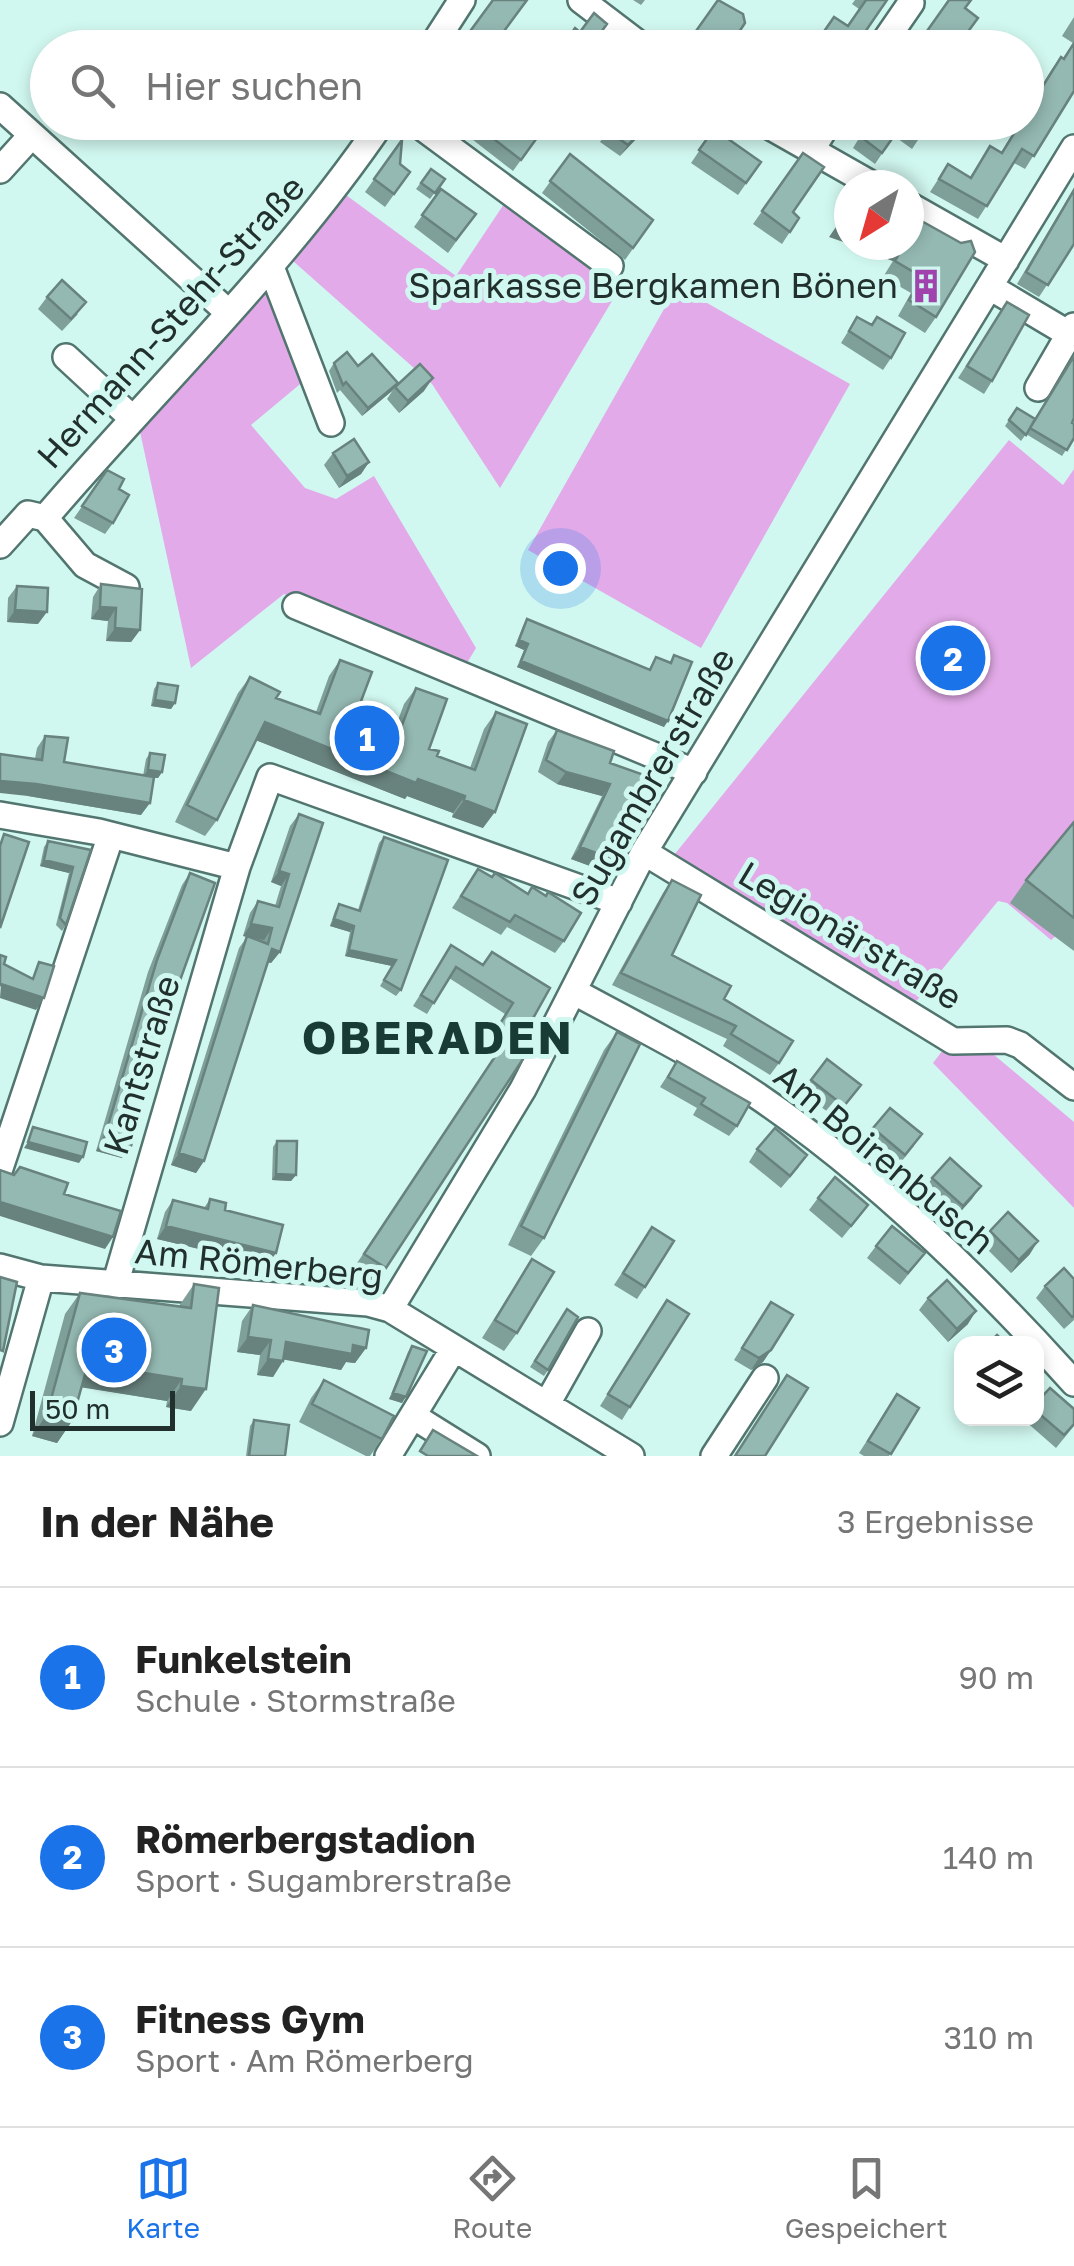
<!DOCTYPE html>
<html lang="de">
<meta charset="utf-8">
<style>
:root{--surface:#fff;--page:#f2f2f2;--text:#222;--muted:#767676;--line:#e0e0e0;--accent:#1a73e8}
body{margin:0;font-family:"Golos Text",sans-serif;background:var(--page);color:var(--text)}
.controls{position:absolute;right:30px;bottom:30px;display:grid;overflow:hidden;border-radius:20px;box-shadow:0 5px 15px #0003}
.controls button{width:90px;height:90px;display:grid;place-items:center;padding:0;border:0;border-bottom:2px solid var(--line);background:var(--surface);color:var(--text);font:50px sans-serif}
.compass{position:absolute;left:834px;top:170px;width:90px;height:90px;border-radius:50%;background:var(--surface);box-shadow:0 5px 15px #0003;rotate:217deg}
.scale{position:absolute;left:30px;bottom:25px;width:145px;box-sizing:border-box;padding-left:10px;border:5px solid #21302d;border-top:0;font-size:28px;line-height:35px;white-space:nowrap;color:#21302d;-webkit-text-stroke:8px #d1f8f0;paint-order:stroke}
.you{position:absolute;left:560px;top:568px;width:35px;height:35px;margin:-25px;border:8px solid #fff;border-radius:50%;background:#1a73e8;box-shadow:0 0 0 15px #1a73e833}
.badge{display:grid;place-items:center;width:65px;height:65px;border-radius:50%;background:var(--accent);color:#fff;font-size:32px;font-weight:700}
.pin{position:absolute;translate:-50% -50%;border:5px solid #fff;box-shadow:0 2px 10px #0006}
.list{margin:0;padding:0;list-style:none}
h2{display:flex;justify-content:space-between;align-items:center;height:130px;margin:0;padding:0 40px;font-size:42px}
h2 small{font-size:32px;font-weight:400;color:var(--muted)}
.list li{display:grid;grid-template-columns:65px 1fr auto;gap:30px;align-items:center;box-sizing:border-box;height:180px;padding:0 40px;border-top:2px solid var(--line)}
.list b{display:block;font-size:38px;white-space:nowrap}
.list p{margin:0;font-size:32px;white-space:nowrap;color:var(--muted)}
.list em{font-size:32px;font-style:normal;color:var(--muted)}
.icon{flex:none;width:55px;height:55px;fill:none;stroke:currentColor;stroke-width:2;stroke-linecap:round;stroke-linejoin:round}
.map{position:relative;flex:none;width:1074px;height:1456px;overflow:hidden}
.search{position:absolute;background:var(--surface);box-shadow:0 5px 15px #0003;left:30px;right:30px;top:30px;height:110px;display:flex;align-items:center;gap:25px;box-sizing:border-box;padding:0 35px;border-radius:55px;color:var(--muted);font-size:38px}
.sheet{height:670px;background:var(--surface)}
nav{display:flex;justify-content:space-around;align-items:center;box-sizing:border-box;height:140px;border-top:2px solid var(--line);background:var(--surface);font-size:28px;color:var(--muted)}
nav a{display:grid;justify-items:center;gap:5px}
nav .on{color:var(--accent)}
.map>svg:first-child{display:block}
.green{fill:#e2aae8}
.lines{fill:none;stroke-linecap:round;stroke-linejoin:round}
.minor-casing{stroke:#52766f;stroke-width:30}
.minor{stroke:#fff;stroke-width:25}
.wall{fill:#7f9f99}
.shaded-wall{fill:#68827d}
.building{fill:#94b9b2;stroke:#68827d;stroke-width:2.5}
.labels{text-anchor:middle;stroke-width:10;stroke-linejoin:round;paint-order:stroke}
.poi-label{font-size:35px;fill:#21302d;stroke:#d1f8f0;text-anchor:end}
.street-label{font-size:35px;fill:#21302d;stroke:#d1f8f0}
.district-label{font-size:45px;font-weight:bold;letter-spacing:2.5px;fill:#183b35;stroke:#d1f8f0}
</style>
<div class="map">
<svg width="1074" height="1456" viewBox="0 0 1074 1456">
<rect width="100%" height="100%" fill="#d1f8f0"/>
<path class="green" d="M346,195L456,276L506,201L621,286L500,488L432,384L293,261Z
M677,286L850,384L701,648L528,550Z
M267,288L305,380L251,425L305,488L336,499L374,476L476,648L464,668L284,594L191,668L139,427Z
M1009,440L1063,485L1074,469V949L1057,935L1051,940L1007,903L998,901L914,1004L670,860Z
M946,1046L993,1054L1074,1122V1208L933,1063Z"/>
<g class="lines">
<g class="minor-casing">
<path id="minor" d="M581,0L644,48
M431,48L462,0
M880,48L911,3
M0,106L229,313
M415,122L610,266
M762,122L873,185
M811,150L829,122
M0,170L30,137
M909,205L1006,260
M271,267L331,423
M990,287L1069,334
M66,357L133,419
M1038,388L1074,326
M45,518C158,386 284,266 382,122
M45,518L85,565L126,587
M0,545L28,514L45,518
M296,606L694,772
M0,815L99,832L237,867
M644,852L953,1041L1007,1040L1020,1045L1074,1087
M573,991C635,1025 700,1057 759,1097C875,1176 980,1279 1074,1383
M0,1168L111,835
M0,1267L41,1278L368,1303L390,1309L631,1456
M115,1285L237,867L270,777L619,902
M390,1309L523,1089L644,852L1074,148
M547,1404L588,1331
M413,1416L477,1456
M0,1423L41,1278
M388,1456L454,1348
M714,1456L765,1378"/>
</g>
<use href="#minor" class="minor"/>
</g>
<path class="wall" d="M493,0H527L493,48H472L463,41Z
M633,0H645L641,5Z
M718,0L737,35L747,48H692L689,42Z
M855,0H887L854,48L814,46L848,25L859,9L852,4Z
M1074,17V91L1025,169L1014,163L978,219L930,192L948,164L970,177L990,146L1001,153L1020,122H1026V111L1052,69L1061,57L1063,58L1073,43L1062,36Z
M450,122H530L529,127L539,135L513,171Z
M614,122H649L620,156L600,142Z
M869,122H930L912,149L894,136L875,164L853,148Z
M714,129L761,162L738,195L691,163Z
M402,140L400,164L410,172L385,207L365,192Z
M803,153L793,212L799,218L782,244L753,224Z
M570,154L653,220L625,260L542,193Z
M431,169L445,179L430,199L416,189Z
M1074,188V244L1039,297L1017,284Z
M441,189L476,214L448,253L414,227Z
M851,245H909L936,317L925,333L898,316L911,293L883,277L893,261Z
M47,297L78,314L62,331L38,309Z
M1007,302L992,381L984,394L958,378Z
M857,317L871,325L877,317L891,358L883,370L841,343Z
M334,363L358,366L398,383L392,391L362,416L340,390L337,393L329,371Z
M395,387L424,391L399,413L387,399Z
M1017,408L1035,419L1072,423L1074,438L1062,456L1026,434L1021,441L1005,426Z
M333,453L369,462L361,474L339,488L324,465Z
M107,470L119,489L113,523L105,534L74,518Z
M101,584L140,630L131,642L106,641L108,621L91,619L93,597Z
M17,586L38,624L7,622L8,598Z
M527,619L649,669L656,657L670,662L674,655L664,727L517,667L524,650L515,646L523,626Z
M340,660L352,725L391,739L404,704L416,688L429,749L437,756L470,768L484,729L496,712L483,828L452,817L453,813L407,796L405,799L256,740L217,820L205,836L175,822L238,693L250,677L276,698L316,712L329,676Z
M158,683L175,703L171,709L151,706L154,689Z
M557,730L610,763L632,832L623,844L621,843L612,857L611,856L601,870L571,859L602,796L557,784L538,772L548,742Z
M45,736L64,762L143,776L146,759L150,753L162,772L158,778H154L141,815L28,796L37,748Z
M299,814L280,952L271,963L267,962L204,1161L196,1173L171,1165L239,948L247,937L243,936L250,913L258,901L275,906L281,886L271,882L290,826Z
M1074,822V951L1010,903L1026,880Z
M384,837L401,990L396,996L380,986L392,966L345,956L350,932L330,926L335,911L339,904L358,910L379,843Z
M48,841L91,850L66,925L62,931L56,925L69,873L40,866L44,847Z
M478,869L492,877L528,894L546,896L564,941L555,953L507,927L501,935L452,908Z
M190,873L164,1025L122,1158L96,1151L148,972L182,885Z
M672,880V955L724,999L779,1063L770,1075L723,1046L727,1039L612,985L663,893Z
M451,945L483,964L550,988L517,1047L386,1268L374,1286L351,1272L499,1051L493,1047L496,1042L490,1038L505,1014L449,978L427,1014L413,1006Z
M617,1032L544,1238L531,1256L508,1245L604,1050Z
M827,1059L861,1085L836,1118L802,1093Z
M677,1061L737,1126L729,1136L693,1115L697,1108L660,1087Z
M873,1128L914,1146L897,1167L864,1140Z
M277,1141L296,1175L291,1181L272,1180L273,1147Z
M757,1149L799,1167L781,1188L749,1162Z
M932,1178L981,1186L955,1218L924,1190Z
M818,1198L859,1217L842,1238L809,1210Z
M210,1199L276,1253L267,1265L157,1239L165,1212L173,1200L204,1208Z
M652,1227L645,1287L637,1299L614,1285Z
M990,1231L1030,1254L1011,1273L981,1243Z
M876,1246L925,1253L900,1285L867,1258Z
M532,1259L517,1333L504,1351L482,1338Z
M1074,1279V1320L1064,1329L1036,1298L1045,1286Z
M194,1284L191,1411L166,1407L167,1401L82,1387L72,1421L57,1443L32,1436L65,1314L80,1293L179,1306Z
M928,1298L968,1324L948,1342L919,1310Z
M667,1300L630,1407L622,1420L600,1406Z
M253,1305L366,1348L355,1363L346,1362L341,1370L284,1359L273,1377L257,1375L260,1355L237,1352L242,1321Z
M567,1309L548,1370L544,1376L530,1367Z
M763,1314L771,1350L763,1362L751,1370L734,1360Z
M412,1346L402,1403L389,1399L408,1352Z
M324,1380L382,1439L370,1456H366L299,1422L311,1398Z
M897,1394L919,1408L889,1456H864L859,1453Z
M1036,1403L1074,1409V1426L1056,1448L1024,1420L1036,1418Z
M254,1420L285,1456H246L250,1426Z"/>
<path class="shaded-wall" d="M649,122L642,133L620,156L628,145Z
M840,221L849,224V244L829,237Z
M851,245H904L893,261Z
M433,378L424,391L399,413L408,401Z
M398,383L392,391L362,416L368,408Z
M369,462L361,474L339,488L347,476Z
M100,607L116,608L108,621L91,619Z
M15,610L47,612L38,624L7,622Z
M115,628L140,630L131,642L106,641Z
M519,640L528,644L524,650L515,646Z
M521,661L668,721L664,727L517,667Z
M155,700L175,703L171,709L151,706Z
M265,722L418,779L465,796L453,813L407,796L405,799L253,739Z
M148,770L162,772L158,778L143,776Z
M566,772L610,784L602,796L557,784Z
M0,781L36,784L150,803L141,815L28,796L0,793Z
M464,800L495,812L483,828L452,817Z
M626,830L632,832L623,844L618,842Z
M615,842L621,844L612,857L607,855Z
M580,847L610,858L601,870L571,859Z
M44,860L73,867L69,873L40,866Z
M279,871L289,874L281,886L271,882Z
M334,919L354,926L350,932L330,926Z
M251,924L272,928L264,940L243,936Z
M272,949L280,952L271,963L263,961Z
M349,950L396,960L392,966L345,956Z
M1,984L44,998L36,1010L0,998Z
M104,1139L131,1146L122,1158L96,1151Z
M28,1142L83,1157L79,1163L24,1148Z
M179,1153L204,1161L196,1173L171,1165Z
M276,1174L296,1175L291,1181L272,1180Z
M981,1186L972,1199L955,1218L963,1206Z
M0,1202L113,1237L105,1249L0,1216Z
M166,1226L276,1253L267,1265L157,1239Z
M1038,1241L1030,1254L1011,1273L1019,1260Z
M976,1311L968,1324L948,1342L957,1329Z
M248,1337L271,1340L260,1355L237,1352Z
M286,1342L353,1345L366,1348L355,1363L346,1362L341,1370L275,1358Z
M771,1350L763,1362L751,1370L759,1358Z
M268,1359L283,1361L273,1377L257,1375Z
M88,1364L182,1379L167,1401L73,1386Z
M181,1386L206,1389L191,1411L166,1407Z
M393,1393L406,1397L402,1403L389,1399Z
M47,1414L72,1421L57,1443L32,1436Z"/>
<path class="building" d="M493,0H527L493,46L471,30Z
M718,0L743,14L745,23L737,35L747,48H712L702,41L696,31Z
M866,0H887L854,48H794L801,37L814,46L834,17L848,26Z
M949,0H971L965,8L978,18L956,48H915Z
M594,13L607,24L594,42L598,45L596,48H561L575,28L580,32Z
M1074,43V91L1034,156L1022,149L987,206L939,179L948,164L971,178L990,146L1002,153L1021,122H1026V113L1061,57L1064,59Z
M472,122H530L531,124L529,127L539,135L521,160Z
M614,122H649L628,145L608,131Z
M870,122H930L919,138L901,126L882,153L861,137Z
M714,129L761,162L746,183L699,150Z
M402,140L400,164L410,172L394,194L374,179Z
M803,153L824,167L793,212L799,218L790,232L762,211Z
M570,154L653,220L633,248L550,181Z
M431,169L445,179L435,193L421,183Z
M441,189L476,214L456,240L422,215Z
M1074,190V244L1048,285L1026,272Z
M849,206V224L840,221Z
M909,214L961,243L971,241L975,252L936,317L909,300L922,277L895,261L904,245H909Z
M62,280L86,302L71,319L47,297Z
M1007,302L1029,315L992,381L967,366Z
M857,317L872,325L877,317L905,333L891,358L849,331Z
M347,352L358,366L372,354L398,383L368,408L346,382L343,385L334,363Z
M1074,356V418L1072,423L1074,424V438L1067,450L1030,428Z
M420,364L433,378L408,401L395,387Z
M1017,408L1035,419L1026,435L1009,420Z
M354,439L369,462L347,476L333,453Z
M107,470L124,479L119,489L129,495L113,523L82,506Z
M101,584L142,589L140,630L115,628L116,608L100,607Z
M17,586L48,588L47,612L15,610Z
M527,619L650,670L656,657L671,663L674,655L692,662L668,721L521,661L528,644L519,640Z
M340,660L372,672L352,725L396,741L416,688L447,699L429,749L439,751L437,756L475,770L496,712L527,724L495,812L464,800L465,796L418,779L416,783L265,722L217,820L187,805L250,677L280,692L276,698L320,714Z
M158,683L178,686L175,703L155,700Z
M557,730L614,751L610,763L644,775L632,832L626,830L621,844L615,842L610,858L580,847L610,784L566,772L546,760Z
M45,736L68,738L64,762L154,777L150,803L36,784L0,781V754L42,760Z
M150,753L165,755L162,772L148,770Z
M299,814L323,823L280,952L272,949L204,1161L179,1153L247,936L268,944L272,928L251,924L258,901L279,907L289,874L279,871Z
M1074,822V918L1026,880Z
M4,834L29,842L0,928V846Z
M384,837L448,860L401,990L384,980L396,960L349,950L354,926L334,919L339,904L360,911Z
M48,841L91,850L66,925L60,918L73,867L44,860Z
M478,869L492,877L495,873L528,894L532,887L546,896L548,892L581,913L564,941L515,915L510,922L461,896Z
M190,873L215,883L164,1025L131,1146L104,1139L157,960Z
M672,880L701,895L672,955L731,986L724,999L793,1041L779,1063L731,1034L736,1026L621,973Z
M451,945L483,965L492,952L550,988L517,1047L500,1036L503,1031L498,1027L513,1003L456,967L434,1003L421,995Z
M0,955L6,957L4,964L33,979L39,962L54,966L44,998L1,984L0,986Z
M617,1032L640,1044L544,1238L521,1226Z
M502,1046L523,1059L386,1268L364,1254Z
M827,1059L861,1085L844,1106L811,1080Z
M677,1061L750,1103L737,1126L701,1104L705,1098L668,1077Z
M890,1108L922,1134L905,1155L873,1128Z
M33,1127L87,1142L83,1157L28,1142Z
M775,1128L807,1155L790,1176L757,1149Z
M277,1141H297L296,1175L276,1174Z
M950,1158L981,1186L963,1206L932,1178Z
M20,1167L68,1183L64,1194L121,1211L113,1237L0,1202V1170L14,1175Z
M835,1177L868,1205L851,1226L818,1198Z
M210,1199L226,1203L225,1210L283,1225L276,1253L166,1226L173,1200L208,1209Z
M1008,1212L1038,1241L1019,1260L990,1231Z
M892,1226L925,1253L908,1273L876,1246Z
M652,1227L674,1241L645,1287L623,1273Z
M532,1259L554,1272L517,1333L495,1320Z
M1064,1268L1074,1279V1316L1072,1317L1045,1286Z
M0,1277L17,1282L3,1351L0,1350Z
M947,1280L976,1311L957,1329L928,1298Z
M194,1284L219,1288L206,1389L181,1386L182,1379L88,1364L72,1421L47,1414L80,1293L191,1308Z
M667,1300L689,1314L630,1407L608,1394Z
M771,1302L793,1315L771,1350L759,1358L742,1348Z
M253,1305L369,1330L366,1348L353,1345L352,1354L286,1342L283,1361L268,1359L271,1340L248,1337Z
M567,1309L578,1317L548,1370L535,1361Z
M997,1335L1006,1344H988Z
M412,1346L427,1351L406,1397L393,1393Z
M787,1375L808,1388L765,1456H735Z
M324,1380L394,1416L382,1439L312,1404Z
M1050,1388L1074,1409V1424L1064,1435L1036,1411V1403Z
M897,1394L919,1408L891,1454L868,1441Z
M254,1420L289,1425L285,1456H249Z
M433,1430L477,1456H428L420,1451Z"/>
<defs>
<g id="building-bare" transform="scale(2.7)"><path d="M-4-6H4V6H1V3H-1V6H-4ZM-2.5-4.3h1.7v1.8h-1.7ZM.8-4.3h1.7v1.8H.8ZM-2.5-1h1.7V.8h-1.7ZM.8-1h1.7V.8H.8Z" fill="#a043ac" stroke="#d1f8f0" stroke-width="2.5" paint-order="stroke"/></g>
</defs>
<g fill-rule="evenodd">
<use href="#building-bare" x="926" y="286"/>
</g>
<g class="labels">
<g class="poi-label">
<text x="898" y="298">Sparkasse Bergkamen Bönen</text>
</g>
<g class="street-label">
<text transform="translate(171 322) rotate(-48)" y="12">Hermann-Stehr-Straße</text>
<text transform="translate(653 777) rotate(-60)" y="12">Sugambrerstraße</text>
<text transform="translate(850 936) rotate(31)" y="12">Legionärstraße</text>
<text transform="translate(142 1065) rotate(-73)" y="12">Kantstraße</text>
<text transform="translate(884 1159) rotate(40)" y="12">Am Boirenbusch</text>
<text transform="translate(259 1264) rotate(6)" y="12">Am Römerberg</text>
</g>
<g class="district-label">
<text x="438" y="1054">OBERADEN</text>
</g>
</g>
</svg>
<div class="controls">
<button><svg class="icon" aria-label="layers" viewBox="0 0 24 24"><path d="M12 4l9 5-9 5-9-5zM3 14l9 5 9-5"/></svg></button>
</div>
<svg class="compass" viewBox="-18 -18 36 36"><path d="M0-13l5 13h-10z" fill="#e53935"/><path d="M0 13l5-13h-10z" fill="#767676"/></svg>
<div class="scale">50 m</div>
<div class="you"></div>
<div class="pin badge" style="left:367px;top:738px">1</div>
<div class="pin badge" style="left:953px;top:658px">2</div>
<div class="pin badge" style="left:114px;top:1350px">3</div>
<div class="search"><svg class="icon" aria-label="search" viewBox="0 0 24 24"><circle cx="10" cy="10" r="6"/><path d="M15 15l6 6"/></svg>Hier suchen</div>
</div>
<section class="sheet">
<h2>In der Nähe<small>3 Ergebnisse</small></h2>
<ul class="list">
<li><span class="badge">1</span><div><b>Funkelstein</b><p>Schule · Stormstraße</p></div><em>90 m</em></li>
<li><span class="badge">2</span><div><b>Römerbergstadion</b><p>Sport · Sugambrerstraße</p></div><em>140 m</em></li>
<li><span class="badge">3</span><div><b>Fitness Gym</b><p>Sport · Am Römerberg</p></div><em>310 m</em></li>
</ul>
</section>
<nav>
<a class="on"><svg class="icon" aria-label="map" viewBox="0 0 24 24"><path d="M3 6l6-2 6 2 6-2v14l-6 2-6-2-6 2zM9 4v14M15 6v14"/></svg>Karte</a>
<a><svg class="icon" aria-label="directions" viewBox="0 0 24 24"><path d="M12 3l9 9-9 9-9-9zM9 14v-3h6M13 9l2 2-2 2"/></svg>Route</a>
<a><svg class="icon" aria-label="saved" viewBox="0 0 24 24"><path d="M7 4h10v16l-5-4-5 4z"/></svg>Gespeichert</a>
</nav>
